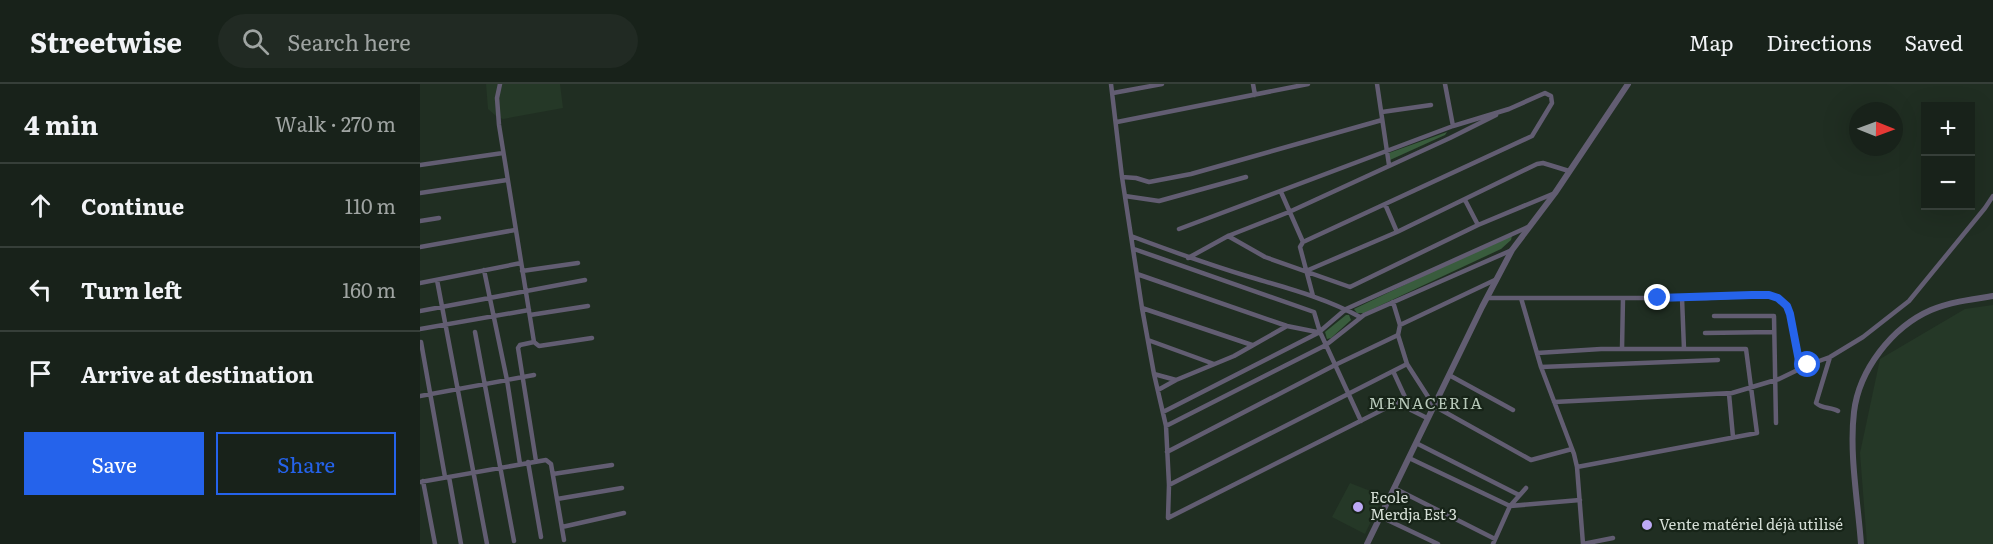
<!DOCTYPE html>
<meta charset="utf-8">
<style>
:root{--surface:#18221a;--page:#212a23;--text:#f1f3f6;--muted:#9fa4a2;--line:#363f39;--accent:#2563eb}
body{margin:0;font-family:Literata,serif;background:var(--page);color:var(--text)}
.controls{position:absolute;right:18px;top:18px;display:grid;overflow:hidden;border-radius:0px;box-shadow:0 6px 24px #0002}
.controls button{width:54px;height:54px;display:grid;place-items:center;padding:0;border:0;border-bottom:2px solid var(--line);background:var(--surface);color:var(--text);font:30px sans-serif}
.compass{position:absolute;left:1429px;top:18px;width:54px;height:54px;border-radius:50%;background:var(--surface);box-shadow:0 6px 24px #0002;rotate:91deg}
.stop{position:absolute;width:18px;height:18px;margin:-14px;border:4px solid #2563eb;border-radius:50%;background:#fff}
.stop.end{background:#2563eb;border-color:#fff;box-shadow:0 2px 6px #0008}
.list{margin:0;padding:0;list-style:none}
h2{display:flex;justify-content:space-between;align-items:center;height:78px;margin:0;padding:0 24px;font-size:26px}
h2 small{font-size:20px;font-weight:400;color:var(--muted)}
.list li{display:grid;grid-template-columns:39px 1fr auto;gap:18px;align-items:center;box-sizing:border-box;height:84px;padding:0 24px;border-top:2px solid var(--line)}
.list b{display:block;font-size:22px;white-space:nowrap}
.list em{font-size:20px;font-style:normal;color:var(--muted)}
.actions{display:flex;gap:12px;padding:18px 24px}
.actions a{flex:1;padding:14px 0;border:2px solid var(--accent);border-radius:0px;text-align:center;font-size:21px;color:var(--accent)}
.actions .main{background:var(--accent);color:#fff}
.icon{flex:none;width:33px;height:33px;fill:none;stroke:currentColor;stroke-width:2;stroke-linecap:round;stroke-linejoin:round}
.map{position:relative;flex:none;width:1573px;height:460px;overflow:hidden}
header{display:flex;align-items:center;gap:36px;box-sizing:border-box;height:84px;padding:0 30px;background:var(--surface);border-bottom:2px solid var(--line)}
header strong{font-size:28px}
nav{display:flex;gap:33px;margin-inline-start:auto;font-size:21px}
.search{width:420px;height:54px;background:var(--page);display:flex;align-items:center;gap:15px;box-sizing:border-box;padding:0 21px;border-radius:33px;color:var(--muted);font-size:22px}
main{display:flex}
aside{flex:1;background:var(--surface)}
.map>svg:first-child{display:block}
.built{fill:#253827}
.green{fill:#395c3d}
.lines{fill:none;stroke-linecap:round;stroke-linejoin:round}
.minor{stroke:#625d72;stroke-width:4.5}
.tertiary{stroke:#625d72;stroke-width:6}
.route{stroke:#2563eb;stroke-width:8}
.poi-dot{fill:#bda9f5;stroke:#172418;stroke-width:2}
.labels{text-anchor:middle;stroke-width:4.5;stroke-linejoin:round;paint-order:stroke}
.poi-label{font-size:15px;fill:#d6dfd7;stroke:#172418;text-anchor:start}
.neighbourhood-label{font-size:16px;letter-spacing:1.5px;fill:#b8c9ba;stroke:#172418}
</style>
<header>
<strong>Streetwise</strong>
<div class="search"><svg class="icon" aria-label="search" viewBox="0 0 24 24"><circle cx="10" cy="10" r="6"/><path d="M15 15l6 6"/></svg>Search here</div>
<nav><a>Map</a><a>Directions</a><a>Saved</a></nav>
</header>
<main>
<aside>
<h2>4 min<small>Walk · 270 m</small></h2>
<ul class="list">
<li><svg class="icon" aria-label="ahead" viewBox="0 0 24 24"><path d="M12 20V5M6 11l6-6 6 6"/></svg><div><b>Continue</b></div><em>110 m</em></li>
<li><svg class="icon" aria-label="left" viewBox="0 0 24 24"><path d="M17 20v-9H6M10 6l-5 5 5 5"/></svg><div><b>Turn left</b></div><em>160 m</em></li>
<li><svg class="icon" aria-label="arrive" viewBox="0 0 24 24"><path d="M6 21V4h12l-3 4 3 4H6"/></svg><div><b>Arrive at destination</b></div></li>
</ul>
<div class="actions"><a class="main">Save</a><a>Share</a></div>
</aside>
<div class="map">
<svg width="1573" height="460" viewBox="0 0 1573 460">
<rect width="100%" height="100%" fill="#202e22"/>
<path class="built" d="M66,0H140L143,24L83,35L76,32L68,25Z
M1573,221V460H1447L1440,369L1460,275L1545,225Z
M930,399L963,412L945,450L912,433Z"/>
<path class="green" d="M1027,48L1025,51L970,76L969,69Z
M1089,151L1092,152L1091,156L1081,165L944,229H937L934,225Z
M926,231H929L931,236L911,254L907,255L905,248Z"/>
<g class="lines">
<path class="minor" d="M80,0L77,14L79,41L114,258
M691,0L702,93L722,224L734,290L746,342L749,401L748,434L984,315
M833,0L835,11
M957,0L969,81
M1025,0L1033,42
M693,9L742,0
M962,28L1011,21
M697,38L888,0
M0,81L83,69
M702,93L716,94L729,98L771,90L962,36
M861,108L883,158L880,163L893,212
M0,109L87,96
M705,112L739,117L826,93
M1045,116L1058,141
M965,120L977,148
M0,137L19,134
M759,145L1033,42L1089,25L1125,9L1131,12L1132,19L1112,52L883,158
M711,152C751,167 790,181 830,193C867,204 906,214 940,233
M808,152L845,173L930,203L1058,141L1135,109
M0,163L95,146
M714,165L894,228L900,248L941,337
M768,174L808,152L869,128L1030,54L1076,31
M64,186L87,296L100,380
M102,187L158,179
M886,187L977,148L1117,80L1123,79L1149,87
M717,190L867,242L897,248
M17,196L67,460
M0,199L101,179
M1067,214H1286L1349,211C1380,220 1369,259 1382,284
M1101,214L1121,283L1154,370L1157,383L1163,460
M1262,214L1264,265
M722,224L832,261
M0,227L165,196
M110,231L168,222
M1294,232H1354L1356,339
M980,241L1077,195
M0,245L109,226
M55,248L94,457
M1285,249L1354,248
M728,256L794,280
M1,258L25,393
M1202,265L1203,214
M1117,269L1181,265H1326L1337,349L1157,383
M1410,273L1396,319C1402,325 1411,323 1418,327
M987,280L1014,322L1111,376L1152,365
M1121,283L1298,276
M973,287L991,326L1007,334
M734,290L756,296
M1029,291L1093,326
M738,306L756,296L814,272L867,242
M1309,310L1313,353
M0,312L114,291
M1134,318L1312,309L1359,295L1388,281L1410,273L1443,253L1489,217L1565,124L1573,112
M743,328L898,249L926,225L1108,143
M746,342L906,261L944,231L1092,166
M996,359L1099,411
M747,368L915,281L978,251
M989,374L1090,422L1160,416
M116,377L98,264L100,261L114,258L119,262L172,254
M108,378L121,453
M133,390L192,381
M29,393L41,460
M3,397L15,460
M0,398L126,376L131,380L144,456
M749,401L987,280L978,251L980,241L973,218
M974,404L1075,455
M137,415L202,404
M961,433L1018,460
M142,443L204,429
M1073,460L1090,422L1106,404
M1163,460L1193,454"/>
<path class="tertiary" d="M947,460L1062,223L1092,166L1135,109L1208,0
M1441,460C1438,418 1429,370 1434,328C1439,286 1472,243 1511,226C1530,218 1553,215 1573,212"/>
</g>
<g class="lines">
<path class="route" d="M1238,214L1332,211H1349L1358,214L1367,222L1370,230L1379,277L1382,284L1388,281"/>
</g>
<g class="poi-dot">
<circle cx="938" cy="423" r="6"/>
<circle cx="1227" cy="441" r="6"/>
</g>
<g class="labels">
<g class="poi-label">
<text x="950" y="419">Ecole<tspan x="950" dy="17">Merdja Est 3</tspan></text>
<text x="1239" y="446">Vente matériel déjà utilisé</text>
</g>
<g class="neighbourhood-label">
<text x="1006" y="325">MENACERIA</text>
</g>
</g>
</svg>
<div class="controls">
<button>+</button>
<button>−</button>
</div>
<svg class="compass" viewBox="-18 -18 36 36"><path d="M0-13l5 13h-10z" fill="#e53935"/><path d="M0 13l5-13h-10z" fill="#9fa4a2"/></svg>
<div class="stop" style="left:1388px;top:281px"></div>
<div class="stop end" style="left:1238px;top:214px"></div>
</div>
</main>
